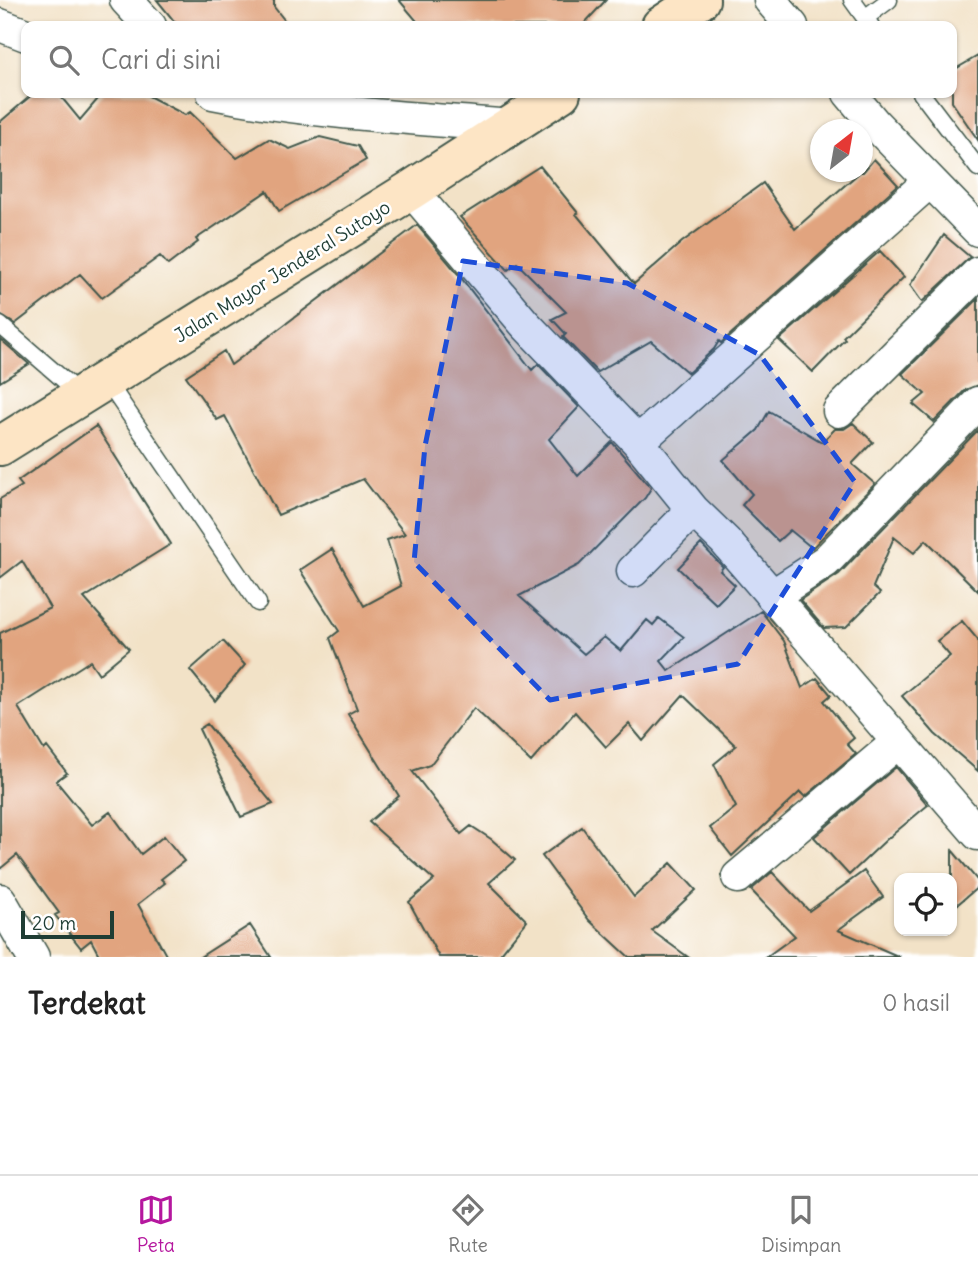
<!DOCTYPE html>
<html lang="id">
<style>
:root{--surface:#fff;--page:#f2f2f2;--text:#222;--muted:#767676;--line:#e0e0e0;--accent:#b5179e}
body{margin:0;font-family:Delius,sans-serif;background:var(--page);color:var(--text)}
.controls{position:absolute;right:21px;bottom:21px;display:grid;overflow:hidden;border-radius:14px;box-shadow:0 2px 5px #0004}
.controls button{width:63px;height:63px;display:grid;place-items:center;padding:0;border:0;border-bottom:2px solid var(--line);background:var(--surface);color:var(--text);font:35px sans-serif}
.compass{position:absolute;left:810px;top:119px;width:63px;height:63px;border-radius:50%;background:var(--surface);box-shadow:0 2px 5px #0004;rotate:31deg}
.scale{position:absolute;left:21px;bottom:18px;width:93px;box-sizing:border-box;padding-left:7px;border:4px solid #1f3d34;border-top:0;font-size:19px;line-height:24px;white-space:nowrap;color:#1f3d34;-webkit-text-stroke:5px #fff;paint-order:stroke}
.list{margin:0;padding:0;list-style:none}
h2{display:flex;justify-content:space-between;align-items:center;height:91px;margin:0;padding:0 28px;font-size:30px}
h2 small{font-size:23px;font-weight:400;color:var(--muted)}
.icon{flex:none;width:38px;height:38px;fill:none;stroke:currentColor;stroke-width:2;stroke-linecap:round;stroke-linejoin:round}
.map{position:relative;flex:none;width:978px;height:957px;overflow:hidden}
.search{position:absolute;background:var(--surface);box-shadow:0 2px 5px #0004;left:21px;right:21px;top:21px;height:77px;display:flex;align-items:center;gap:18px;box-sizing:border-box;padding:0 24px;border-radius:14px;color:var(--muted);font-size:26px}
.sheet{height:217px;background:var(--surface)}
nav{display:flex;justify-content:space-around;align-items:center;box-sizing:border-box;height:98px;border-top:2px solid var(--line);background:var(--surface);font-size:19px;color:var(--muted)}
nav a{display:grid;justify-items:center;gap:4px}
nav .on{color:var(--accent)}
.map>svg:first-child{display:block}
.building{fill:#e1a47f}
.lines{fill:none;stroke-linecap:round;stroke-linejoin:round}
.lane-casing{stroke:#3f564a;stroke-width:19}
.street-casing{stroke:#3f564a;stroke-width:35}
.secondary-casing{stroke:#3f564a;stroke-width:42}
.lane{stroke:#fff;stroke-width:16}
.street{stroke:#fff;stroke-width:32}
.secondary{stroke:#fde5c5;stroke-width:38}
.marked{fill:#1d4ed8;fill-opacity:0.2;stroke:#1d4ed8;stroke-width:5;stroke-dasharray:14 9;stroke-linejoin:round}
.labels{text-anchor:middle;stroke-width:5;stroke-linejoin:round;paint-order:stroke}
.street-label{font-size:19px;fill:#1f3d34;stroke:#fff}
</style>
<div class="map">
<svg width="978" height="957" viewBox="0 0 978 957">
<rect width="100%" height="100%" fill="#fff"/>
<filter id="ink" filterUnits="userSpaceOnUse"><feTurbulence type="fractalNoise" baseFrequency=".0143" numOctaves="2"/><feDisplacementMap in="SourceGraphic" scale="14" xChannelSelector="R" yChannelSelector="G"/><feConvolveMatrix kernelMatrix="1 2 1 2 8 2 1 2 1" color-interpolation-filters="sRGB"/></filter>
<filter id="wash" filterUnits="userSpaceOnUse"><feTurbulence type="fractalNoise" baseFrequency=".00686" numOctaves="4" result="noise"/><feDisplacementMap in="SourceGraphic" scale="28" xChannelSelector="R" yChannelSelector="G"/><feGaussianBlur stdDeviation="1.57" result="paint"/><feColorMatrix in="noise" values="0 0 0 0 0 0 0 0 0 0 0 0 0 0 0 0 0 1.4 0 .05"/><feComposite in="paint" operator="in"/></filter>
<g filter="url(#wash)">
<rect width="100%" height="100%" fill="#f2e2c7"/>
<g id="blocks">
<path class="building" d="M157,0H274V7L289,26H178Z
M399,0H606L582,26H421Z
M978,56V140L952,102V71Z
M34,93H58L80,120L103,93H143L185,115L190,112L237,158L269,139L290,149L320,137L358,146L366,160L279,211L267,191L196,239L198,242L168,265L160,256L102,298L80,274L15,324L0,315V122Z
M874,159L898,185L721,343L719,341L714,349L688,373L651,341L597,372L563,337L566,334L552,319L566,312L517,263L508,270L460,217L540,166L578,213L576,214L634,284L682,242L763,183L795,229L860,172H863Z
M417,225L458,274L532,370L538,364L579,407L549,439L578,476L612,442L651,488L645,498L579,565L519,596L584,654L604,637L621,651L647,620L653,625L659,618L684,637L661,661L669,671L761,611L784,641L802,688L817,678L831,695L824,701L854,738L847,744L856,754L805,797L800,792L732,856L710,828L736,807L714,764L736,746L683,695L643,741L629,724L606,747L575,712L531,762L474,708L430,765L412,771L461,834L471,826L491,839L515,860L489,883L527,921L498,957H439L409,902L434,880L369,822L399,796L348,714L357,709L330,638L339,631L300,570L332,549L364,606L401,586L387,540L405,534L363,479L278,515L225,416L217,420L186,376L224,351L231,365Z
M944,235L970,257L922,302L910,285Z
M880,251L904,277L843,337L845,339L813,372L779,340Z
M978,299V385L965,390L934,422L913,404L925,394L902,374Z
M0,339L29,364L0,382Z
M769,411L822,442L835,429H844L853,423L873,442L852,464L875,484L812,548L790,530L778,541L742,505L752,494L723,460L758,430Z
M96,426L171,544L84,598L129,649L99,674L90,661L18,707L44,750L47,747L67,773L56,781L92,825L110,812L141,854L164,836L184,861L161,879L165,883L138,904L167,957H100L91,940L81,948L55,915L59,913L17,855L0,869V633L50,608L22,561L0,578V499L22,486L18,481Z
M978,430V591L926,540L914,553L894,537L873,587L880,593L846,627L824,628L800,600L839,574Z
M701,544L723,567L720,571L735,585L716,604L678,568Z
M962,621L978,640V771L935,734L902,696L950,656L937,641Z
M223,641L245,665L215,701L190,670Z
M207,724L273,804L241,817L199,729Z
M896,767L928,805L886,840L849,875L814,837Z
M582,827L634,897L671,863L696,890L652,931L688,957H629L589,920L542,856Z
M952,850L978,881V887L952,909Z
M864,871L883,897L838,930L900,957H766L795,936L751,890L772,872L809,911Z
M250,925L271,957H200Z"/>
</g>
</g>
<g filter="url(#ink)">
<use href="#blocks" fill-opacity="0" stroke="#3f564a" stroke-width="2"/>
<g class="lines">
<g class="lane-casing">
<path id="lane" d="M852,0L865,18
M871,26L865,18L889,0
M921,93L978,168
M0,325L80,394
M106,380L258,603"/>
</g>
<g class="street-casing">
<path id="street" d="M126,0L150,26
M770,0L792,26
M0,25L26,35
M213,93C311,113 412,118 511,126
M849,93L875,124L978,230
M411,190L525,324L638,442L693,510L725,541L978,834
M839,411L978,273
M638,442L930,181
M633,571L693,510
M772,596L826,561L978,403
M738,877L898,742
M0,900L33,957"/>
</g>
<g class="secondary-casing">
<path id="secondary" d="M661,26L700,0
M0,446L411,190L561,93"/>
</g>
<use href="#lane" class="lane"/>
<use href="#street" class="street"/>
<use href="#secondary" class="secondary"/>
</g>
</g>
<path class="marked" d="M463,261L627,283L760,355L855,482L738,664L550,700L414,562L425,446Z"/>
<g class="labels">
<g class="street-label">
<text transform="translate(282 271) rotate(-32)" y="7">Jalan Mayor Jenderal Sutoyo</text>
</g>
</g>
</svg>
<div class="controls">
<button><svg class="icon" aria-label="locate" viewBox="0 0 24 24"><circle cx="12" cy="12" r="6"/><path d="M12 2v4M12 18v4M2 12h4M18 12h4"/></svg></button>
</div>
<svg class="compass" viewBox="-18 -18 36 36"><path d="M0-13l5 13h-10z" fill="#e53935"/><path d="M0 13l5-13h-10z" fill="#767676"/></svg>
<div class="scale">20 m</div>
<div class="search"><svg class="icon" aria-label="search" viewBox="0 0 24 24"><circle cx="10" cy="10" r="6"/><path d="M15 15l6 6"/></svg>Cari di sini</div>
</div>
<section class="sheet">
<h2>Terdekat<small>0 hasil</small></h2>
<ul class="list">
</ul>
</section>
<nav>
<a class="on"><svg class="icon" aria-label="map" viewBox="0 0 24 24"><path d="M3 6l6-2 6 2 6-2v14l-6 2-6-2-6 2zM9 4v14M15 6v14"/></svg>Peta</a>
<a><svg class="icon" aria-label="directions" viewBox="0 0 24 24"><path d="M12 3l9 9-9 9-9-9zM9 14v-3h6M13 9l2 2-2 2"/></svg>Rute</a>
<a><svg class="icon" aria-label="saved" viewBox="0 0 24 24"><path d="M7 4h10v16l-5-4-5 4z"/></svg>Disimpan</a>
</nav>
